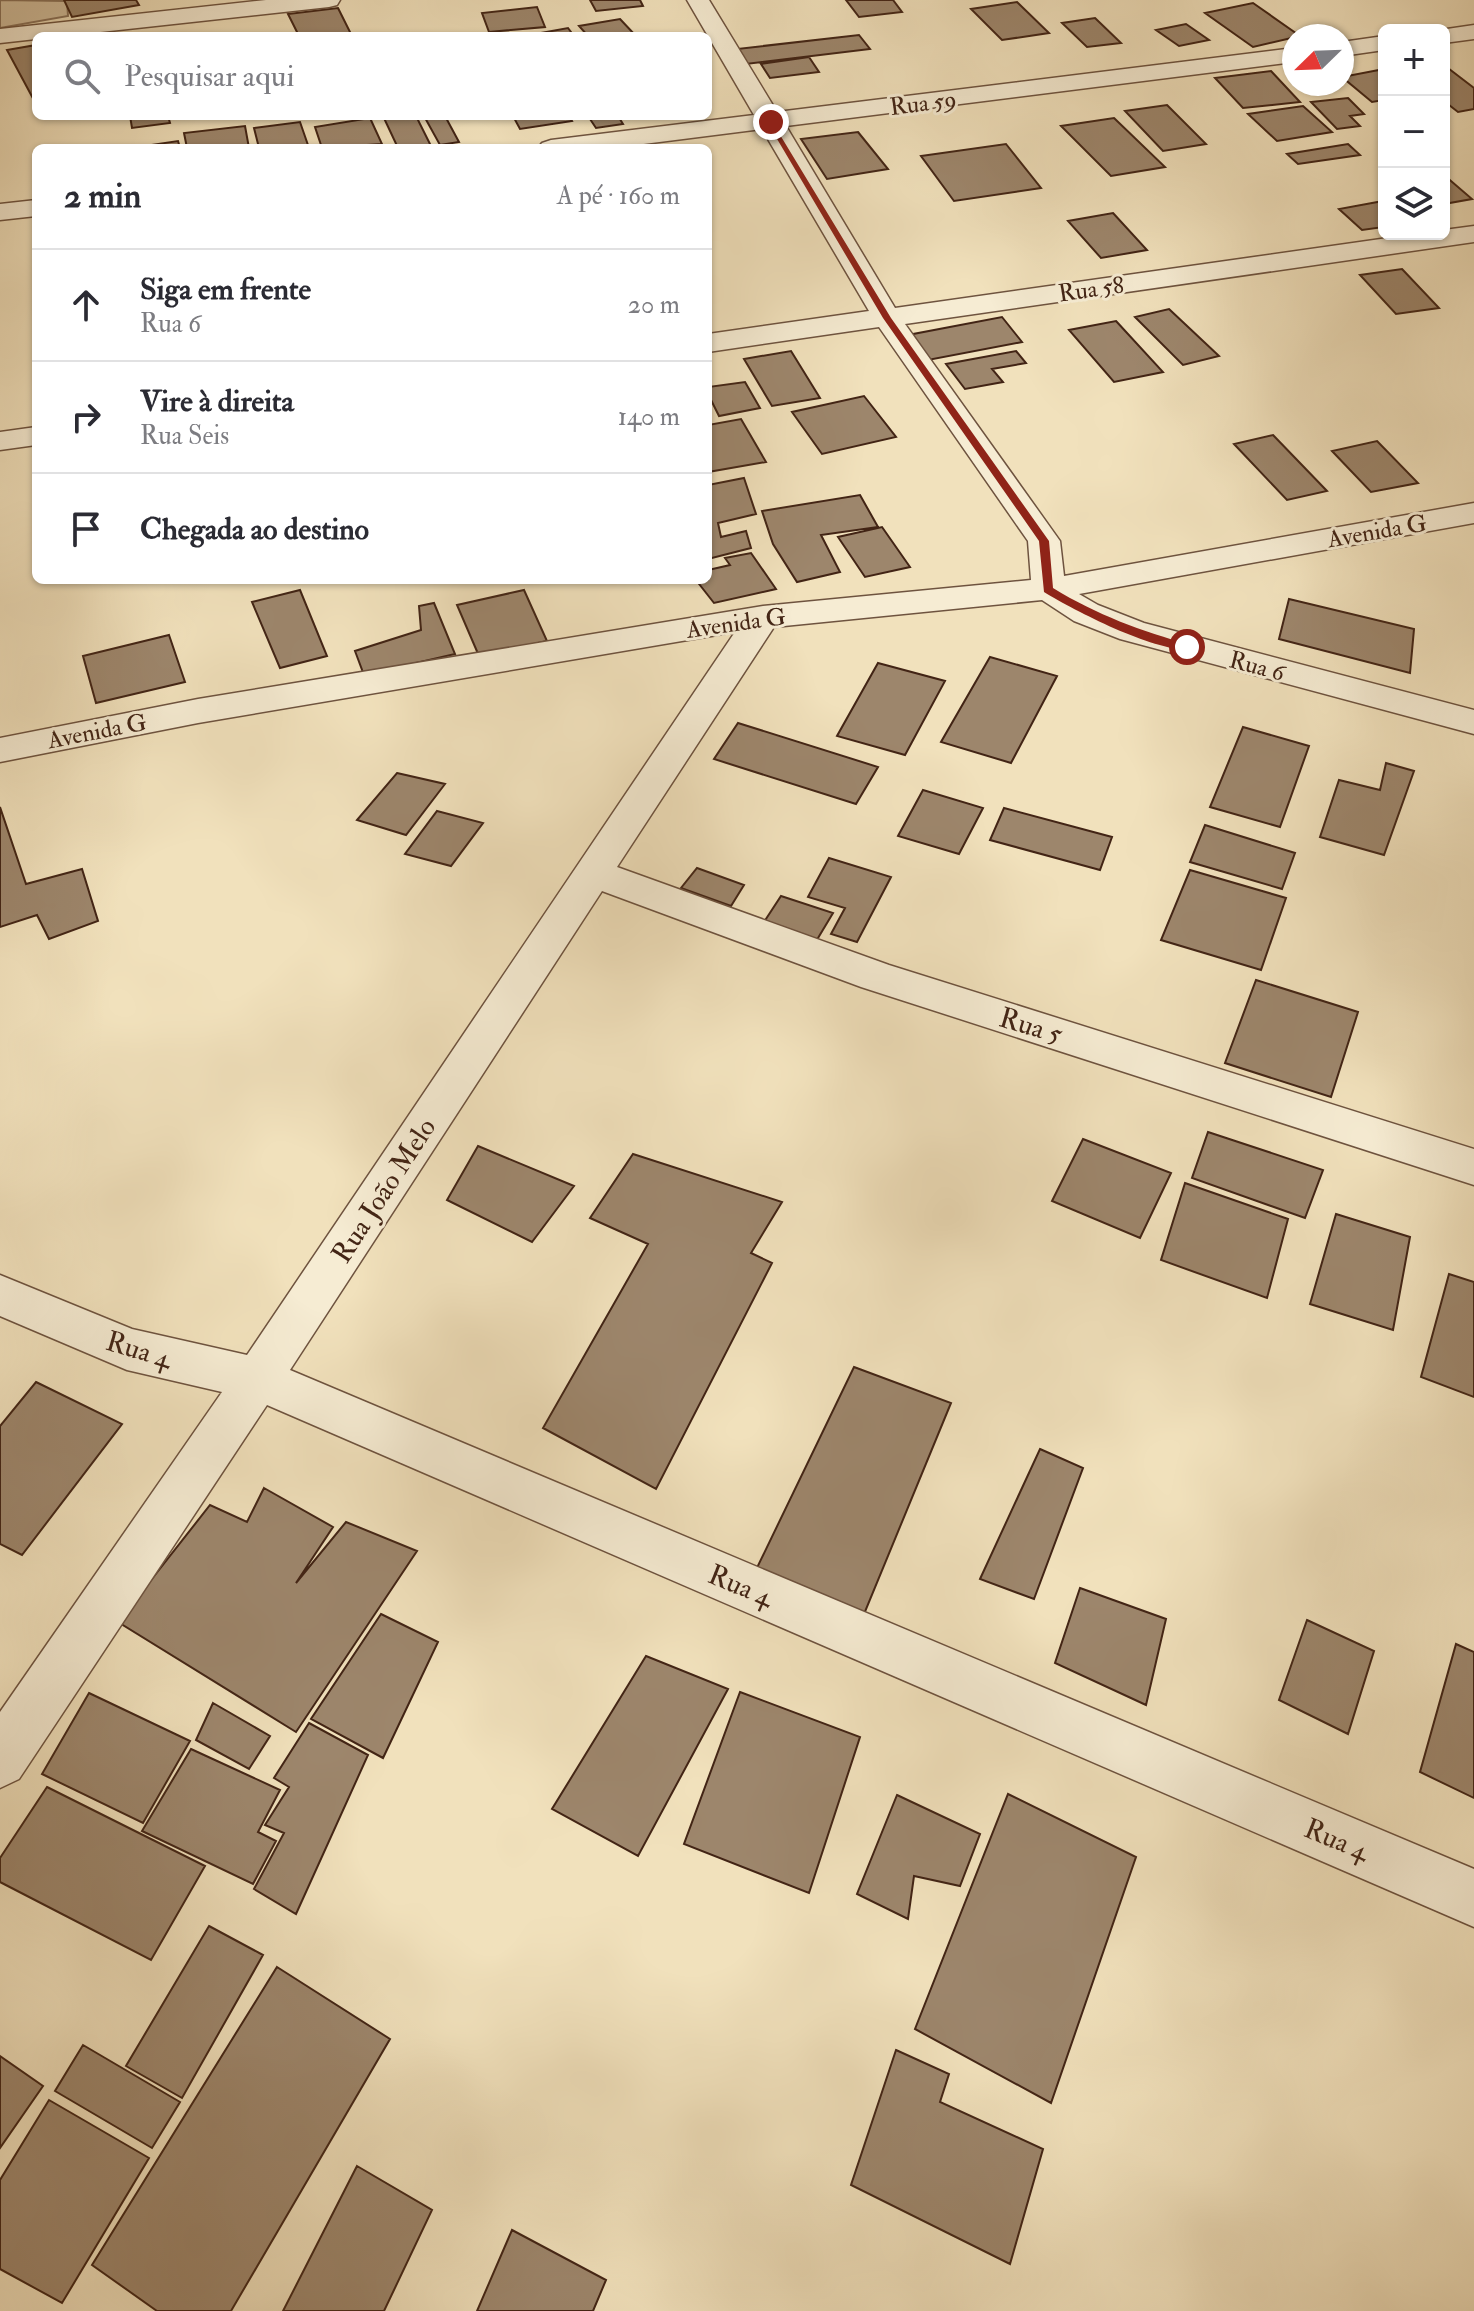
<!DOCTYPE html>
<html lang="pt">
<meta charset="utf-8">
<style>
:root{--surface:#fff;--page:#f7f7f7;--text:#2b2b33;--muted:#7c7c81;--line:#e1e1e2}
body{margin:0;font-family:"IM FELL Double Pica",serif;background:var(--page);color:var(--text)}
.controls{position:absolute;right:24px;top:24px;display:grid;overflow:hidden;border-radius:12px;box-shadow:0 2px 6px #0004}
.controls button{width:72px;height:72px;display:grid;place-items:center;padding:0;border:0;border-bottom:2px solid var(--line);background:var(--surface);color:var(--text);font:40px sans-serif}
.compass{position:absolute;left:1282px;top:24px;width:72px;height:72px;border-radius:50%;background:var(--surface);box-shadow:0 2px 6px #0004;rotate:247deg}
.stop{position:absolute;width:24px;height:24px;margin:-18px;border:6px solid #8f2418;border-radius:50%;background:#fff}
.stop.end{background:#8f2418;border-color:#fff;box-shadow:0 2px 8px #0008}
.list{margin:0;padding:0;list-style:none}
h2{display:flex;justify-content:space-between;align-items:center;height:104px;margin:0;padding:0 32px;font-size:34px}
h2 small{font-size:26px;font-weight:400;color:var(--muted)}
.list li{display:grid;grid-template-columns:52px 1fr auto;gap:24px;align-items:center;box-sizing:border-box;height:112px;padding:0 32px;border-top:2px solid var(--line)}
.list b{display:block;font-size:30px;white-space:nowrap}
.list p{margin:0;font-size:26px;white-space:nowrap;color:var(--muted)}
.list em{font-size:26px;font-style:normal;color:var(--muted)}
.icon{flex:none;width:44px;height:44px;fill:none;stroke:currentColor;stroke-width:2;stroke-linecap:round;stroke-linejoin:round}
.map{position:relative;flex:none;width:1474px;height:2311px;overflow:hidden}
.search{position:absolute;background:var(--surface);box-shadow:0 2px 6px #0004;left:32px;top:32px;width:680px;height:88px;display:flex;align-items:center;gap:20px;box-sizing:border-box;padding:0 28px;border-radius:12px;color:var(--muted);font-size:30px}
.panel{position:absolute;background:var(--surface);box-shadow:0 2px 6px #0004;left:32px;top:144px;width:680px;height:440px;border-radius:12px}
.map>svg:first-child{display:block}
.green{fill:#d3c1a0;stroke:#8a725a;stroke-width:2}
.building{fill:#9d866c;stroke:#422415;stroke-width:2}
.lines{fill:none;stroke-linecap:round;stroke-linejoin:round}
.minor-casing{stroke:#6e533f;stroke-width:3}
.minor{fill:#f6ecd3;fill-rule:evenodd}
.route{fill:#8f2418}
.labels{text-anchor:middle;stroke-width:6;stroke-linejoin:round;paint-order:stroke}
.far-street-label{font-size:24px;fill:#422415;stroke:#f6ecd3}
.street-label{font-size:28px;fill:#422415;stroke:#f6ecd3}
</style>
<div class="map">
<svg width="1474" height="2311" viewBox="0 0 1474 2311">
<rect width="100%" height="100%" fill="#f1e1bc"/>
<filter id="stains"><feTurbulence type="fractalNoise" baseFrequency=".0025" numOctaves="4"/><feColorMatrix values="0 0 0 0 .2 0 0 0 0 .09 0 0 0 0 .02 0 0 0 .5 -.17"/></filter>
<radialGradient id="worn" r=".72"><stop offset=".6" stop-color="#630" stop-opacity="0"/><stop offset="1" stop-color="#630" stop-opacity=".3"/></radialGradient>
<path class="green" d="M0,0L67,1L68,16L0,28Z"/>
<path class="building" d="M64,0H136L139,5L72,17Z
M590,0H640L643,6L596,11Z
M846,0H893L902,12L859,17Z
M1017,2L1049,33L1002,40L971,9Z
M1253,3L1300,36L1253,47L1205,13Z
M537,7L545,27L489,32L482,13Z
M338,8L352,36H299L288,14Z
M1095,18L1121,43L1087,47L1062,23Z
M620,19L636,36H588L579,26Z
M1186,24L1209,40L1179,46L1156,30Z
M568,28L574,36H543L541,33Z
M859,35L870,49L746,64L737,49Z
M36,45V104L7,50Z
M809,57L819,72L770,78L761,64Z
M1444,65L1474,88V109L1458,112L1444,101Z
M1384,69V100L1372,102L1342,77Z
M1271,71L1300,102L1243,108L1215,78Z
M1348,98L1364,114L1350,116L1360,126L1337,129L1311,102Z
M1167,105L1206,144L1163,151L1125,111Z
M1303,106L1332,132L1277,141L1248,114Z
M130,116H168L170,123L132,128Z
M383,116H416L432,148H398Z
M424,116H445L459,142L440,145Z
M513,116H569L572,121L520,129Z
M588,116H618L623,124L596,128Z
M370,118L382,144L322,148L315,127Z
M1114,118L1165,167L1111,176L1061,126Z
M300,122L309,148H259L254,128Z
M245,126L249,148H187L184,133Z
M858,132L888,169L827,179L801,139Z
M178,141L180,148H131Z
M1006,144L1041,188L954,201L921,156Z
M1348,144L1360,155L1298,164L1287,154Z
M1444,175L1472,199L1444,204Z
M1383,201L1384,227L1362,230L1339,209Z
M1113,213L1147,250L1101,258L1068,221Z
M1402,269L1439,308L1396,314L1360,275Z
M1169,309L1219,356L1183,365L1135,317Z
M1002,317L1022,342L928,360L908,335Z
M1116,321L1163,372L1114,382L1069,330Z
M791,351L820,398L772,406L744,359Z
M1016,351L1026,363L992,369L1003,382L965,389L946,364Z
M745,382L760,408L719,416L708,394V387Z
M864,396L896,437L822,454L792,412Z
M741,419L766,462L708,472V425Z
M1273,435L1327,491L1287,500L1234,444Z
M1377,441L1418,483L1371,492L1332,451Z
M744,478L756,514L718,523L721,537L746,531L751,548L708,559V485Z
M860,495L878,527L821,535L840,572L797,582L773,544L762,511Z
M882,527L910,567L865,577L838,537Z
M751,553L776,589L714,603L696,580H708V570L730,565L725,558Z
M300,590L327,656L280,668L252,602Z
M524,590L547,641L479,656L457,605Z
M1289,599L1414,629L1410,673L1279,639Z
M434,603L455,654L364,675L355,651L421,630L419,606Z
M169,635L185,682L96,703L83,656Z
M990,657L1057,676L1011,763L941,742Z
M878,663L945,681L905,755L837,736Z
M738,723L878,767L856,804L714,759Z
M1243,727L1309,746L1280,827L1210,807Z
M1386,763L1414,771L1384,855L1320,837L1339,780L1380,790Z
M397,773L445,784L406,835L357,820Z
M923,790L983,808L959,854L898,836Z
M0,807L26,884L82,869L98,921L49,939L37,915L0,927Z
M1004,808L1112,837L1100,870L990,840Z
M437,811L483,823L451,866L405,854Z
M1205,825L1295,853L1282,889L1190,862Z
M829,858L891,877L857,942L831,934L845,908L808,897Z
M697,868L744,885L731,906L681,888Z
M1190,870L1286,898L1261,970L1161,940Z
M781,896L833,913L815,943L762,925Z
M1256,980L1358,1012L1331,1097L1225,1063Z
M1208,1132L1323,1170L1305,1218L1192,1178Z
M1083,1139L1171,1173L1140,1238L1052,1201Z
M478,1146L574,1186L532,1242L447,1200Z
M633,1154L782,1202L751,1253L772,1263L656,1489L543,1428L648,1244L590,1218Z
M1185,1183L1288,1219L1267,1298L1161,1260Z
M1336,1214L1410,1237L1393,1330L1310,1304Z
M1449,1274L1474,1282V1397L1421,1377Z
M854,1367L951,1403L862,1619L754,1574Z
M36,1382L122,1424L22,1555L0,1544V1426Z
M1040,1449L1083,1468L1034,1599L980,1579Z
M264,1488L333,1527L296,1583L346,1522L417,1551L296,1732L118,1622L210,1505L247,1522Z
M1080,1588L1166,1619L1146,1705L1055,1663Z
M381,1614L438,1642L383,1758L311,1719Z
M1307,1620L1374,1651L1348,1734L1279,1700Z
M1456,1644L1474,1652V1798L1420,1772Z
M646,1656L728,1689L638,1856L552,1809Z
M740,1692L860,1737L809,1893L684,1844Z
M89,1693L190,1741L143,1823L42,1774Z
M213,1703L270,1736L249,1769L196,1740Z
M309,1723L368,1755L296,1914L254,1889L284,1833L265,1825L289,1787L274,1778Z
M191,1749L280,1790L258,1832L276,1841L253,1884L142,1831Z
M47,1787L205,1866L151,1960L0,1882V1858Z
M1008,1794L1136,1857L1051,2103L915,2029Z
M897,1795L980,1834L960,1886L914,1876L908,1919L857,1894Z
M209,1926L263,1955L182,2098L126,2066Z
M277,1967L390,2039L231,2311H157L92,2265Z
M83,2045L180,2102L152,2148L55,2091Z
M896,2050L949,2074L940,2102L1043,2149L1010,2264L851,2185Z
M0,2056L43,2086L0,2148Z
M49,2100L149,2158L62,2303L0,2269V2180Z
M357,2166L432,2210L384,2311H283Z
M512,2230L606,2280L593,2311H477Z"/>
<g class="lines">
<g class="minor-casing">
<path id="minor" d="M266,0H340L337,5L329,7L64,36H36V39L0,43V29Z
M687,0H709L777,112L1294,48V62L786,126L895,308L1416,234H1444V230L1474,226V242L905,324L1060,541L1064,576L1474,503V523L1079,594L1098,605L1144,623L1474,710V734L1120,639L1074,621L1042,600L774,627L617,867L889,965L1474,1149V1185L861,987L602,891L290,1370L1474,1869V1927L267,1405L19,1779L0,1788V1712L222,1392L127,1370L0,1316V1275L132,1329L247,1355L735,632L198,723L0,762V738L198,699L763,606L1031,580L1028,541L879,327L708,352V334L869,311L762,129L612,148H538L542,143L551,140L754,115Z
M1474,25V39L1444,43V30H1440Z
M1384,36V50L1342,56V42Z
M36,200V216L0,220V204Z
M36,427V445L0,450V432Z"/>
</g>
<use href="#minor" class="minor"/>
</g>
<path class="route" d="M771,120L891,318L1049,541L1053,588C1097,615 1141,631 1191,645V650C1153,651 1077,612 1044,592L1039,541L883,318L767,122Z"/>
<g class="labels">
<g class="far-street-label">
<text transform="translate(923 103) rotate(-7)" y="8">Rua 59</text>
<text transform="translate(1091 289) rotate(-8)" y="8">Rua 58</text>
<text transform="translate(1377 531) rotate(-10)" y="8">Avenida G</text>
<text transform="translate(736 623) rotate(-8)" y="8">Avenida G</text>
<text transform="translate(1257 666) rotate(15)" y="8">Rua 6</text>
<text transform="translate(97 731) rotate(-11)" y="8">Avenida G</text>
</g>
<g class="street-label">
<text transform="translate(1031 1025) rotate(17)" y="10">Rua 5</text>
<text transform="translate(383 1190) rotate(-57)" y="10">Rua João Melo</text>
<text transform="translate(139 1349) rotate(17)" y="10">Rua 4</text>
<text transform="translate(741 1585) rotate(23)" y="10">Rua 4</text>
<text transform="translate(1337 1839) rotate(23)" y="10">Rua 4</text>
</g>
</g>
<rect width="100%" height="100%" filter="url(#stains)"/>
<rect width="100%" height="100%" fill="url(#worn)"/>
</svg>
<div class="controls">
<button>+</button>
<button>−</button>
<button><svg class="icon" aria-label="layers" viewBox="0 0 24 24"><path d="M12 4l9 5-9 5-9-5zM3 14l9 5 9-5"/></svg></button>
</div>
<svg class="compass" viewBox="-18 -18 36 36"><path d="M0-13l5 13h-10z" fill="#e53935"/><path d="M0 13l5-13h-10z" fill="#7c7c81"/></svg>
<div class="stop" style="left:1187px;top:647px"></div>
<div class="stop end" style="left:771px;top:122px"></div>
<div class="search"><svg class="icon" aria-label="search" viewBox="0 0 24 24"><circle cx="10" cy="10" r="6"/><path d="M15 15l6 6"/></svg>Pesquisar aqui</div>
<section class="panel">
<h2>2 min<small>A pé · 160 m</small></h2>
<ul class="list">
<li><svg class="icon" aria-label="ahead" viewBox="0 0 24 24"><path d="M12 20V5M6 11l6-6 6 6"/></svg><div><b>Siga em frente</b><p>Rua 6</p></div><em>20 m</em></li>
<li><svg class="icon" aria-label="right" viewBox="0 0 24 24"><path d="M7 20v-9h11M14 6l5 5-5 5"/></svg><div><b>Vire à direita</b><p>Rua Seis</p></div><em>140 m</em></li>
<li><svg class="icon" aria-label="arrive" viewBox="0 0 24 24"><path d="M6 21V4h12l-3 4 3 4H6"/></svg><div><b>Chegada ao destino</b></div></li>
</ul>
</section>
</div>
